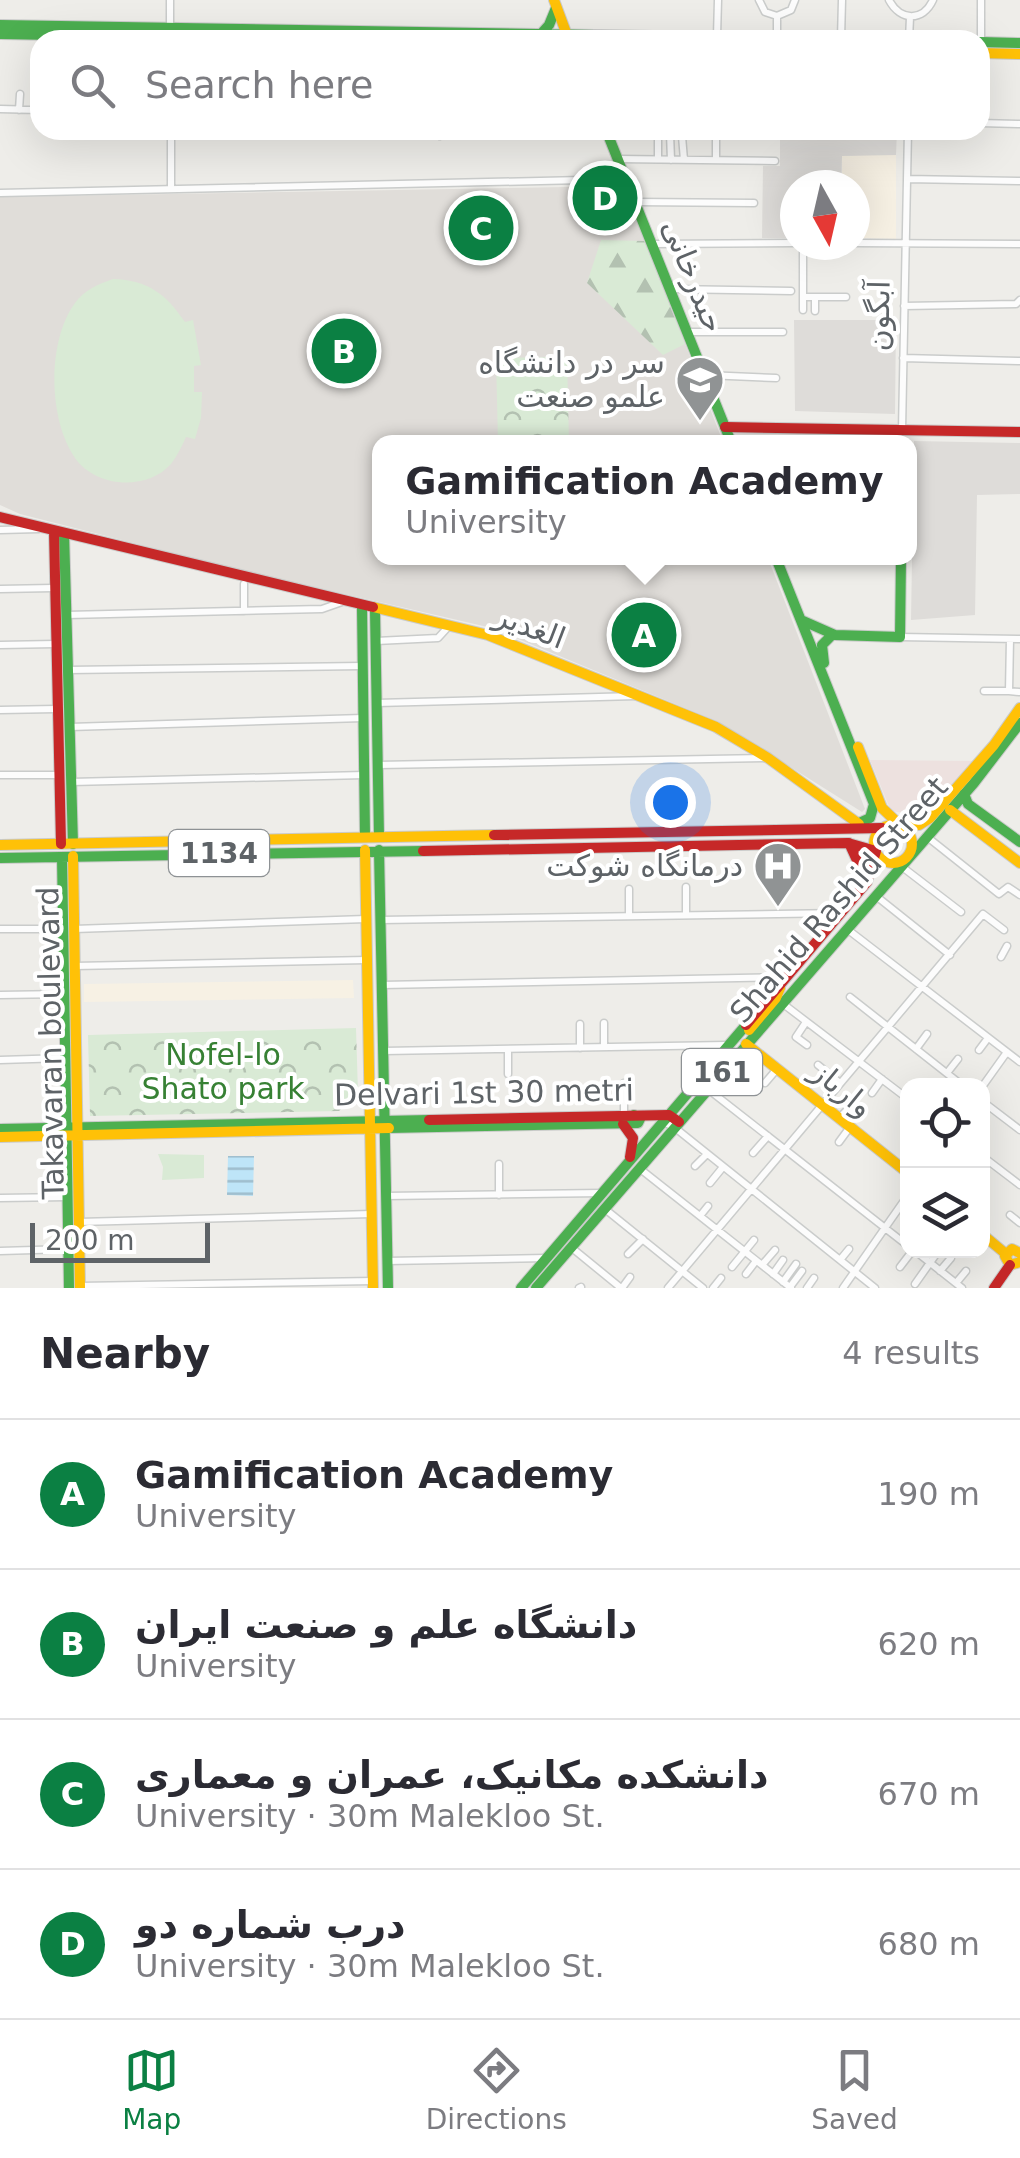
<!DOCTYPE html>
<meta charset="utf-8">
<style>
:root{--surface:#fff;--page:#f2f2f3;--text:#2b2b33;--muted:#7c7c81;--line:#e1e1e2;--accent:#0b8043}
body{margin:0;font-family:"DejaVu Sans",Vazirmatn,sans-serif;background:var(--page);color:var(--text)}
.controls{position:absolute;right:30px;bottom:30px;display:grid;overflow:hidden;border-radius:20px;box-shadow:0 10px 40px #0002}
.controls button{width:90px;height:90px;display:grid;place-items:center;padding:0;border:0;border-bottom:2px solid var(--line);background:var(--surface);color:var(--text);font:50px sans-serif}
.compass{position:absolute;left:780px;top:170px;width:90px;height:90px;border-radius:50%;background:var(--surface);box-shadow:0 10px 40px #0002;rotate:172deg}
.scale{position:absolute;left:30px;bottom:25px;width:180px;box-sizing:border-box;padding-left:10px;border:5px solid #5e6367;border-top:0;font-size:28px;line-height:35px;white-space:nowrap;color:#5e6367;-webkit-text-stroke:8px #fff;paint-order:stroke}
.you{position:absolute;left:670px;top:802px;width:35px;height:35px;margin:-25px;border:8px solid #fff;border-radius:50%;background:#1a73e8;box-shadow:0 0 0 15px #1a73e833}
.badge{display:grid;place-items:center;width:65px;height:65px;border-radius:50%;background:var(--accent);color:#fff;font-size:32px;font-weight:700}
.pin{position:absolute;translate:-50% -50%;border:5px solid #fff;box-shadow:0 2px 10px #0006}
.popup{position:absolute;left:372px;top:435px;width:545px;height:130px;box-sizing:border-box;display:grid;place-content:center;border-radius:20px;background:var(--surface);filter:drop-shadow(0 2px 8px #0005);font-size:32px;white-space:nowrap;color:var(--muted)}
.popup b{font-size:38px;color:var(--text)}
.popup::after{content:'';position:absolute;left:50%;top:100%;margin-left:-20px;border:20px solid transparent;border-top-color:var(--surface)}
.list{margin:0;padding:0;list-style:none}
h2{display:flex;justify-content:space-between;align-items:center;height:130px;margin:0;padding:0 40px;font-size:42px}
h2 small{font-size:32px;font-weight:400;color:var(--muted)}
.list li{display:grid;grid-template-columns:65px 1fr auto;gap:30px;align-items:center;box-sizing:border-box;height:150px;padding:0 40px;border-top:2px solid var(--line)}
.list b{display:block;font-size:38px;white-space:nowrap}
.list p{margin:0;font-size:32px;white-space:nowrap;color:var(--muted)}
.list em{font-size:32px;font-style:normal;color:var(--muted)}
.icon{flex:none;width:55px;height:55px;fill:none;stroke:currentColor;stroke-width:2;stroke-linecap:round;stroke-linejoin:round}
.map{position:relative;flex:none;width:1020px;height:1288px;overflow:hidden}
.search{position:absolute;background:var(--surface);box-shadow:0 10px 40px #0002;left:30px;right:30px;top:30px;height:110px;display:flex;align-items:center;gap:25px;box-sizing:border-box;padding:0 35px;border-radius:30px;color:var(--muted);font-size:38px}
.sheet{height:730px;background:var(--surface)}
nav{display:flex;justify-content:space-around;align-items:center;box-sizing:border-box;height:140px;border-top:2px solid var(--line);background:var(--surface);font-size:28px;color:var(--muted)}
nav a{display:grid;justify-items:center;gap:5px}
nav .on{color:var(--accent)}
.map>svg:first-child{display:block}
.commercial{fill:#f7f1e4}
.industrial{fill:#dedcd9}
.education{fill:#e0ddd9}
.medical{fill:#ede1df}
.forest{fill:url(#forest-firs)}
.park{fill:url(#park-crowns)}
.pitch{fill:#d9ead5}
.water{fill:url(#water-rules)}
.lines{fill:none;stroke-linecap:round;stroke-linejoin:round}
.street-casing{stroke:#cacccb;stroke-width:9}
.fast-casing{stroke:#cacbca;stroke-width:12}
.slow-casing{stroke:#cacbca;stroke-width:12}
.jam-casing{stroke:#cacbca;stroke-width:12}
.street{stroke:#fcfcfc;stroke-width:6}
.fast{stroke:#4caf50;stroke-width:10}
.slow{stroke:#ffc107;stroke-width:10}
.jam{stroke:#c62828;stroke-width:10}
.labels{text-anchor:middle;stroke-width:8;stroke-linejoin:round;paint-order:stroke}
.shield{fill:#fff;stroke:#8e9295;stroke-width:2.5}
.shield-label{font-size:28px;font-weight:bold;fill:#5e6367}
.street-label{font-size:30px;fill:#5e6367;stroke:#fff}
.poi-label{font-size:30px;fill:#5e6367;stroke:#fff;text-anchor:end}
.park-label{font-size:30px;fill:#378134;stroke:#fff}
</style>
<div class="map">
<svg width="1020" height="1288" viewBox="0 0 1020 1288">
<defs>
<pattern id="forest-firs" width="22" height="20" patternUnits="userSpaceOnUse" patternTransform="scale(2.5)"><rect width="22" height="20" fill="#d9ead5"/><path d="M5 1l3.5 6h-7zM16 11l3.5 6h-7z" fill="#b3c1b1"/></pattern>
<pattern id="park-crowns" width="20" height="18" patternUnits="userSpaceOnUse" patternTransform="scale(2.5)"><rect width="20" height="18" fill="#d9ead5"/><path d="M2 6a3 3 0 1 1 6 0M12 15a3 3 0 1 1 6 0" fill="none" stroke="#b3c1b1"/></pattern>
<pattern id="water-rules" width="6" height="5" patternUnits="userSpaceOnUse" patternTransform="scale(2.5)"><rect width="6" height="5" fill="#bee5f8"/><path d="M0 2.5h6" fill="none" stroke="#9ebdcd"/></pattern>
</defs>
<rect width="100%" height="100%" fill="#eeede9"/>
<path class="commercial" d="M842,155H896V239L855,238V185H842Z
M353,980L354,998L84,1002V984Z"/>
<path class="industrial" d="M780,130H897L896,155L842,156L841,185H795V238H762L763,166H780Z
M794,320H896L895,414L795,411Z
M914,441L1020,443V494L977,495L975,615L911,620Z"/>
<path class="education" d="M624,186L723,442H379V558H768L865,809L862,812L719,722L492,628L228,567L20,514L0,505V197Z"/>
<path class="medical" d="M870,760L973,761L926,813L918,815L891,811Z"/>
<path class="forest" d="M601,240L644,241L685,344L663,355L587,283Z"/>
<path class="park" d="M567,357L569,442H498L496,358Z
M356,1028L358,1093L339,1111L90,1116L88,1035Z"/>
<path class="pitch" d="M113,279C148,280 166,294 185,322L193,320L201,365L194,366V392H202L201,418L195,439L186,437C182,446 177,456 171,464C147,491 96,488 75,458C48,419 47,341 75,303C84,290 99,284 113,279Z
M158,1154L204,1155V1178L162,1180L163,1167Z"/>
<path class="water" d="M228,1156H254L253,1196L227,1195Z"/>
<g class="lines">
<g class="street-casing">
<path id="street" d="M170,0V29
M759,0L765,12L777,16L791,10L795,0
M889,0C900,21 923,22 933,0
M777,16V38
M717,36L718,0
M841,39L842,0
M909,40L910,17
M981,42V0
M0,109L40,110
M19,110L20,94
M980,123L1020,124
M171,130V189
M431,130V132
M439,130L440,136
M473,130V131
M670,133L671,160
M682,136L684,160
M618,159L775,161
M658,159V130
M716,160V130
M907,179L1020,181
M0,193L626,179
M635,202L754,203
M855,243L1020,244
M652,244L795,243
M671,289L791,291
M803,297H846
M904,306L1016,304L1020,300
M803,310V245
M815,311V297
M688,332H783
M903,358L1020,361
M706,375L776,378
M902,430L908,130
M0,530L39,529
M0,589L53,588
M244,611V584
M67,615L322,609L342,602
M900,637L1020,639
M376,641L438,638L449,626
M0,645L55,644
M68,670L362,666
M984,691H1009L1010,639
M1009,691L1019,692
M377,703L636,696
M0,710L56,709
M70,727L363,718
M378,765L767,758
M0,775H58
M71,782L364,775
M926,836L999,894L1008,887L1020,895
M901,866L961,912
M686,887V915
M629,889V916
M876,896L950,955
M381,920L840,913
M0,929H63
M74,929L366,919
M847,929L1020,1062
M1001,957L1007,946
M75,966L367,960
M382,985L784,977
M0,995L64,994
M850,997L963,1086
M782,1003L908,1099
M806,1022L796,1037L807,1045
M604,1023V1047
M580,1024V1048
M508,1049V1074
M916,1049L927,1034
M979,1050L988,1038
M384,1051L726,1045
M0,1060L65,1058
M818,1065L840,1083
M947,1073L958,1059
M765,1083L777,1069
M982,1087L1007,1052
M709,1090L908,1246
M872,1093L882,1079
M982,1101L1020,1130
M624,1115V1083
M839,1118L849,1108
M663,1122L674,1127L875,1288
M839,1142L850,1127
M753,1153L768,1136
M982,1156L1020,1185
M499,1164V1195
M695,1166L707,1154
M639,1168L791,1288
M710,1183L723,1167
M386,1196L602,1193
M0,1198L67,1197
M605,1209L703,1288
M1010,1215L1020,1223
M700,1216L708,1206
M79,1222L371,1214
M572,1248L621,1288
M914,1250L962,1288
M0,1251L68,1249
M628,1254L643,1239
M840,1260L849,1249
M387,1261L546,1258
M762,1265L775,1250
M732,1267L754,1240
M900,1267L913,1250
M940,1271L951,1258
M746,1274L756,1261
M773,1274L783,1260
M783,1282L796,1264
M956,1283L966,1271
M915,1284L939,1250
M80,1286L373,1281
M790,1287L802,1271
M579,1288L581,1287
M622,1288L630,1277
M668,1288L983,914L1004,930
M713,1288L721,1278
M807,1288L814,1278
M843,1288L908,1195"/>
</g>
<g class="fast-casing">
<path id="fast" d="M0,25L711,37
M0,34L327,40
M540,35L549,25L556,8
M980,42L1020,43
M606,130L731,442
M64,533L73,844
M776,558L874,804L870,818L855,825
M362,607L365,836
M375,610L379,836
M801,620L835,635L900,637L901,558
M824,663L822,645L831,636
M964,794L968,804L1020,842
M379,850L388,1288
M62,857L69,1288
M0,858L423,851
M389,1128L638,1123L640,1119L634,1115
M0,1129L429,1120
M521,1288L746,1025
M536,1288L974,783L1020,723"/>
</g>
<g class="slow-casing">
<path id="slow" d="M554,0L567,35
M980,53L1020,54
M373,607L488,635L716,727L768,758L859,824
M858,747L882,808L901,826
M950,810L1020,863
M874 844a19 19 0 1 1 38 0a19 19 0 1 1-38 0Z
M901,826L919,825L930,818L994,745L1020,708
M0,845L494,835
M365,850L373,1288
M73,856L80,1288
M749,1030L776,998L780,988
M746,1044L908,1173
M0,1137L389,1128
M982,1234L1006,1254
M1020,1253L1012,1249L1005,1256L1010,1265L1020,1262"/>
</g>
<g class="jam-casing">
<path id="jam" d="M711,37L881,40
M725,427L1020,432
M0,517L373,607
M54,531L61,844
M494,835L882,828
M849,843L867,882
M423,851L848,843L876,851L867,882L746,1025
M429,1120L669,1115L679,1122
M623,1124L633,1138L630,1157
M994,1288L1010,1265"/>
</g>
<use href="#street" class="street"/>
<use href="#fast" class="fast"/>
<use href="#slow" class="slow"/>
<use href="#jam" class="jam"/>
</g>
<defs>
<g id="university-pin" transform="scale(2.5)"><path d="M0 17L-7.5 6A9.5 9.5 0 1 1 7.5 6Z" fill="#909394" stroke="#fff"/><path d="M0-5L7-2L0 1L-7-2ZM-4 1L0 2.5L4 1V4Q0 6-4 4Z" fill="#fff"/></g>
<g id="hospital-pin" transform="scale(2.5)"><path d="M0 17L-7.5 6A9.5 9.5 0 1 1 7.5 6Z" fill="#909394" stroke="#fff"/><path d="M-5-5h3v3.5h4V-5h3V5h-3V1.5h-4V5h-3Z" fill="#fff"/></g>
</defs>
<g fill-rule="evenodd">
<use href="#university-pin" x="700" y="380"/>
<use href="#hospital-pin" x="778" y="866"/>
</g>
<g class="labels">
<g class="shield">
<rect x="169" y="830" width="100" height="46" rx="8"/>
<rect x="682" y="1049" width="80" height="46" rx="8"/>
</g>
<g class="shield-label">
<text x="219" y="863">1134</text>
<text x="722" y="1082">161</text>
</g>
<g class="street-label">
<text transform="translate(693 276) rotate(68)" y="10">حیدرخانی</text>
<text transform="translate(879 316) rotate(-89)" y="10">آبگون</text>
<text transform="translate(530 627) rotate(21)" y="10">الغدیر</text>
<text transform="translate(839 900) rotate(-49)" y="10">Shahid Rashid Street</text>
<text transform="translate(51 1043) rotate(-91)" y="10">Takavaran boulevard</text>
<text transform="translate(842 1089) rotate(39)" y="10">وارباز</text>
<text transform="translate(484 1093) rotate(-1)" y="10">Delvari 1st 30 metri</text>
</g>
<g class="poi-label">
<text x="665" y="373">سر در دانشگاه<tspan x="665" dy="34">علمو صنعت</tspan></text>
<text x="743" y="876">درمانگاه شوکت</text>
</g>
<g class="park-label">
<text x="223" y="1065">Nofel-lo<tspan x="223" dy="34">Shato park</tspan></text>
</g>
</g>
</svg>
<div class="controls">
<button><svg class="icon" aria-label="locate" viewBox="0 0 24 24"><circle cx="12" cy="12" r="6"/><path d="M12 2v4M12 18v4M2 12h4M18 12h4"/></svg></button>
<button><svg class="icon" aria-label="layers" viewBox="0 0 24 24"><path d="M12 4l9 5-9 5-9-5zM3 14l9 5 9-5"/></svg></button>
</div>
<svg class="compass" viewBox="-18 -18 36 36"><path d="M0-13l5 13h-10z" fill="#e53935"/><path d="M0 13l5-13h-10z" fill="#7c7c81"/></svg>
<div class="scale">200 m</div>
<div class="you"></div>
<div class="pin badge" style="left:644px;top:635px">A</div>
<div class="popup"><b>Gamification Academy</b>University</div>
<div class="pin badge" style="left:344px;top:351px">B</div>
<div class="pin badge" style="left:481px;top:228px">C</div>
<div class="pin badge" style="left:605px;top:198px">D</div>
<div class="search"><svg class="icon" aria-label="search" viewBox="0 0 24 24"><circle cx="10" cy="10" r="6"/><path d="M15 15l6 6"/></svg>Search here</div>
</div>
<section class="sheet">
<h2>Nearby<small>4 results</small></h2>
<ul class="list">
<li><span class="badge">A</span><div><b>Gamification Academy</b><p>University</p></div><em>190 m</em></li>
<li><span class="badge">B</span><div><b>دانشگاه علم و صنعت ایران</b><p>University</p></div><em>620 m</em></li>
<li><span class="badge">C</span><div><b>دانشکده مکانیک، عمران و معماری</b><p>University · 30m Malekloo St.</p></div><em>670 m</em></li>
<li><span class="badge">D</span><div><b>درب شماره دو</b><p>University · 30m Malekloo St.</p></div><em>680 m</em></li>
</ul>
</section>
<nav>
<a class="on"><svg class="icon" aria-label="map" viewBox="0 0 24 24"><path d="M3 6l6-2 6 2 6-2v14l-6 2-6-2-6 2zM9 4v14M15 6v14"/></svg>Map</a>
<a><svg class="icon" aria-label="directions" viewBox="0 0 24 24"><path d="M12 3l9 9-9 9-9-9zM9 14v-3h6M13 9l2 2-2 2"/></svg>Directions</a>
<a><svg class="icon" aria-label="saved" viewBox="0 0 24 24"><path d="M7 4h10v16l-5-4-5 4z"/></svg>Saved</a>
</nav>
